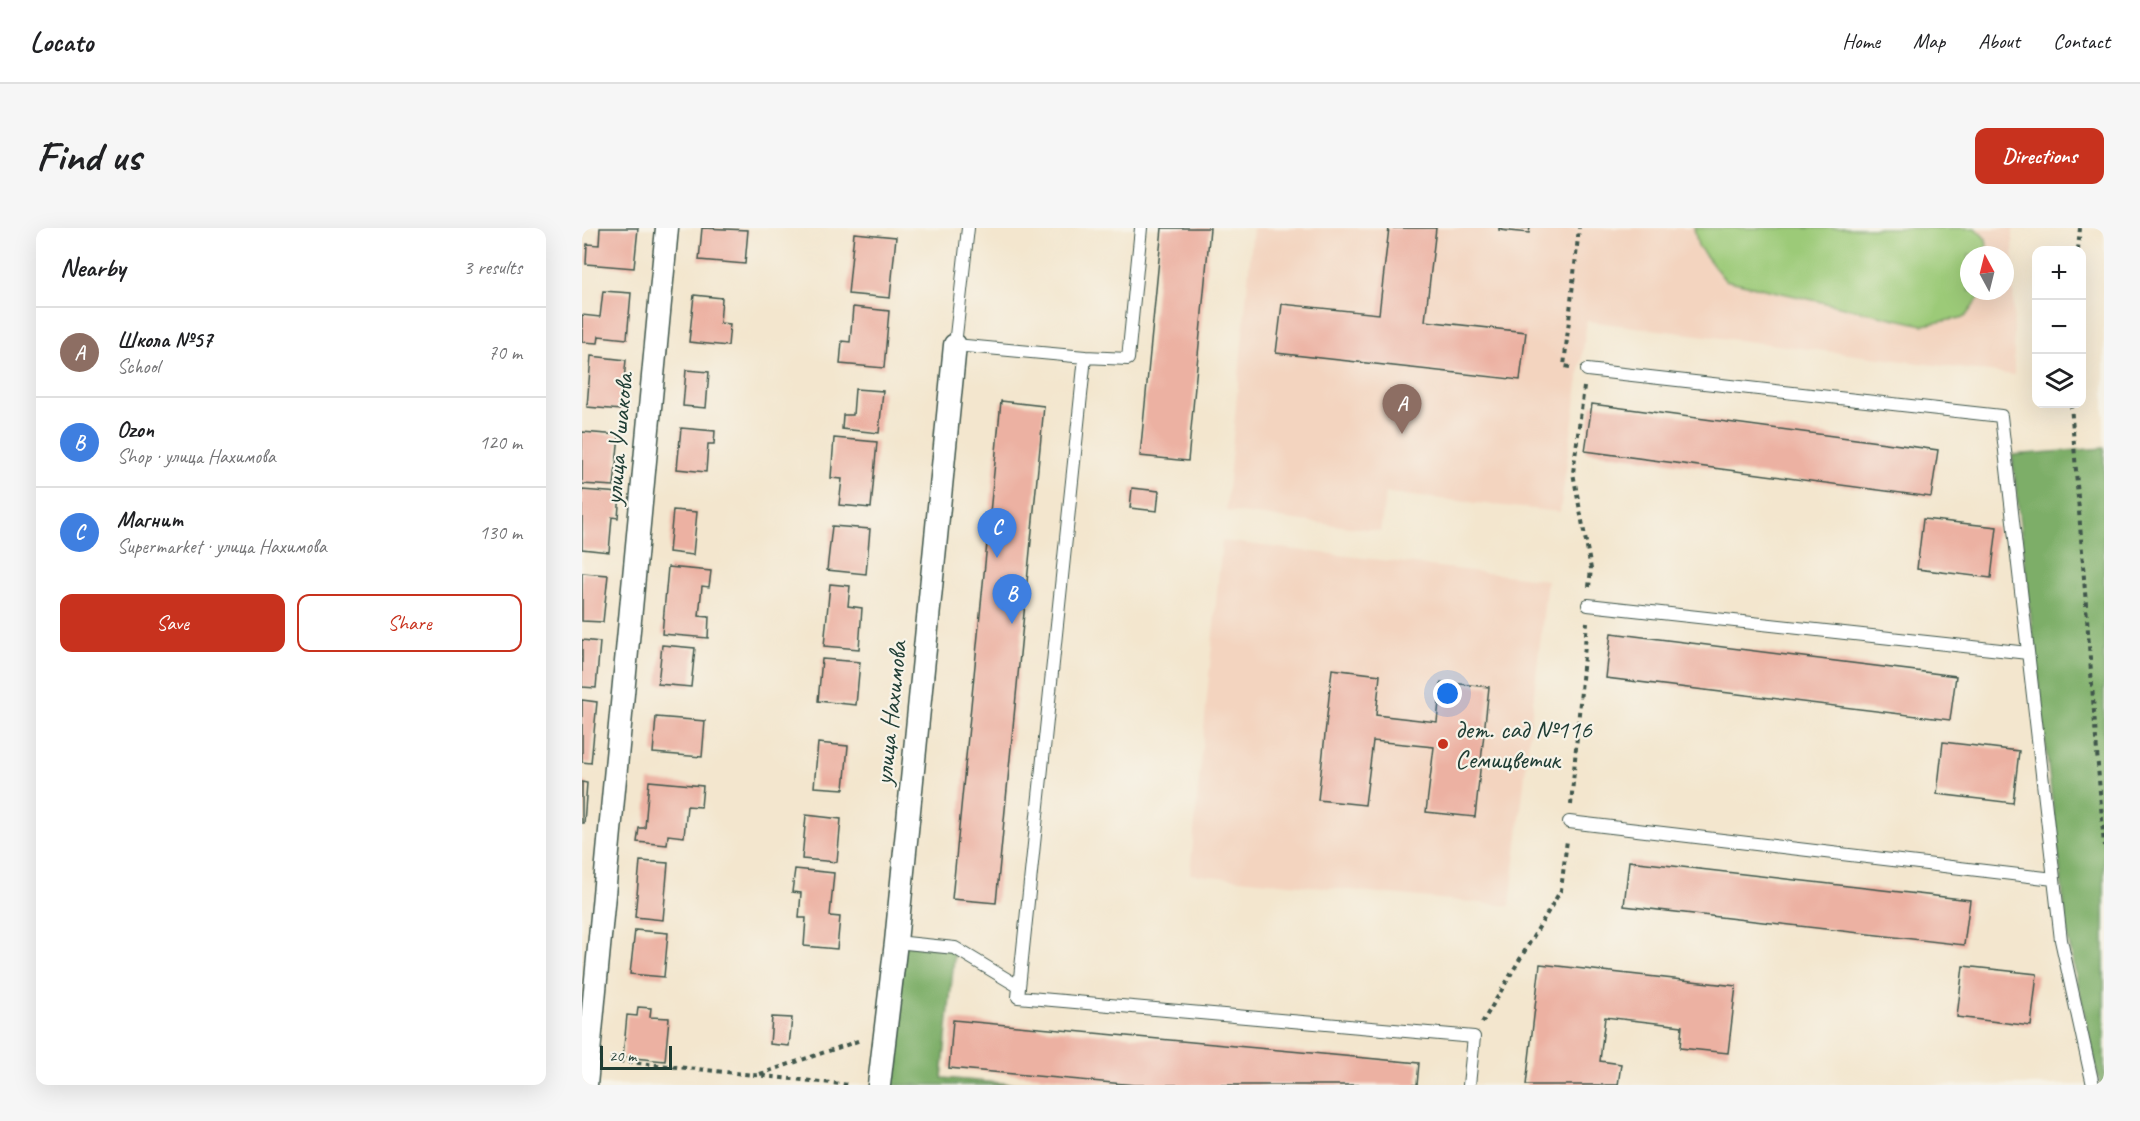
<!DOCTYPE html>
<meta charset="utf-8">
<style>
:root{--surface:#fff;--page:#f6f6f6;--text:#202124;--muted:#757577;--line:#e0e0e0;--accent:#c8321e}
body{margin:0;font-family:Caveat,sans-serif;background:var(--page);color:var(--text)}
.controls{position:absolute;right:18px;top:18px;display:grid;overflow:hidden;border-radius:12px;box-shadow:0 6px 24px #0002}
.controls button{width:54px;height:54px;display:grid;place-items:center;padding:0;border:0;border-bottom:2px solid var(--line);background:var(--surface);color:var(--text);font:30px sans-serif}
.compass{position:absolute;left:1378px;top:18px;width:54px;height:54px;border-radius:50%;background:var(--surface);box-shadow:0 6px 24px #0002;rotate:353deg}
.scale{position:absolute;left:18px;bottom:15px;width:72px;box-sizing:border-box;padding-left:6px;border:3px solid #1f3d34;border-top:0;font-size:16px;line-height:21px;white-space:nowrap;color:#1f3d34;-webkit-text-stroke:4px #f7f3e8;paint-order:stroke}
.you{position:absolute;left:866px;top:466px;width:21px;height:21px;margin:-15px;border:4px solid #fff;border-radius:50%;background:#1a73e8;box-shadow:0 0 0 9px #1a73e833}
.badge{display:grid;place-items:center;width:39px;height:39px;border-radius:50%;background:var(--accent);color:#fff;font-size:20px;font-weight:700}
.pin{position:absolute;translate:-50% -50px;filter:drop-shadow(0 2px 3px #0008)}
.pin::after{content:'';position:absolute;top:32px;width:21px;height:18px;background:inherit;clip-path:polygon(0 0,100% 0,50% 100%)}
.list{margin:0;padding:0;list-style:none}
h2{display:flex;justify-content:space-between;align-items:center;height:78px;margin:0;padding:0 24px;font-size:26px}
h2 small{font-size:20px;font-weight:400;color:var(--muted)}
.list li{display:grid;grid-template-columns:39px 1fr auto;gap:18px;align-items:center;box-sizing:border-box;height:90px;padding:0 24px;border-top:2px solid var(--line)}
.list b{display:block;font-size:22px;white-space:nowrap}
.list p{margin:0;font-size:20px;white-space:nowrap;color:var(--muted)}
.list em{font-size:20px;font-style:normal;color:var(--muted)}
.actions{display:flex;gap:12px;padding:18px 24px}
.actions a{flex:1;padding:14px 0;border:2px solid var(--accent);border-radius:12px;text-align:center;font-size:21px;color:var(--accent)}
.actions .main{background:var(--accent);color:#fff}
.icon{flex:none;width:33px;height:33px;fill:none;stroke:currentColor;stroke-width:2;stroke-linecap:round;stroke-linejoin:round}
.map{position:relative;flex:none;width:1522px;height:857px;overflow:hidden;border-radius:12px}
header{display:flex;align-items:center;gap:36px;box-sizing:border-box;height:84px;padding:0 30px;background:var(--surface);border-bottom:2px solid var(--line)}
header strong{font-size:28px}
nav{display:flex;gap:33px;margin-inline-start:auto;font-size:21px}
.intro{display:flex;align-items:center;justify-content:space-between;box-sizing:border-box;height:144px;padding:0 36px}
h1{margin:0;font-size:42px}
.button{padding:15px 27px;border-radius:12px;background:var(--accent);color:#fff;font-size:21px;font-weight:700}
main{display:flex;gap:36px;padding:0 36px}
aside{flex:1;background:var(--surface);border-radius:12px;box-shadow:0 6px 24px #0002}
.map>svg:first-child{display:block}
.built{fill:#f3d4bf;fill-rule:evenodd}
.green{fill:#9cca78;stroke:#5e8456;stroke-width:1.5}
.forest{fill:#7dae68;stroke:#4e764e;stroke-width:1.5}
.building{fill:#ecb1a2}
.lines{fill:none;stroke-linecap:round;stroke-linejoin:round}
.lane-casing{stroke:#3f564b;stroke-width:14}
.street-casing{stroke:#3f564b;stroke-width:25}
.path{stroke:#3f564b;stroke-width:4;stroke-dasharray:4.5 4.5;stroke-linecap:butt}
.lane{stroke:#fff;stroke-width:12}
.street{stroke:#fff;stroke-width:22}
.poi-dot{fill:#c8321e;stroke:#f7f3e8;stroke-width:2}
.labels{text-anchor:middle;stroke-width:4.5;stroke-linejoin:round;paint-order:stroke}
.street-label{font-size:26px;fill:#1f3d34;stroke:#f7f3e8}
.poi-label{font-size:26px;fill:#1f3d34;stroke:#f7f3e8;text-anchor:start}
</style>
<header>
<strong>Locato</strong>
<nav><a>Home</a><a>Map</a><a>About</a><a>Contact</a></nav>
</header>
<div class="intro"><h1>Find us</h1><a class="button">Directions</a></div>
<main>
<aside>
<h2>Nearby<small>3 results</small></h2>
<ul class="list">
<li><span class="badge" style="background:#8d6e63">A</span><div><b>Школа №57</b><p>School</p></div><em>70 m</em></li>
<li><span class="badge" style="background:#3f7fe0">B</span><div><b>Ozon</b><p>Shop · улица Нахимова</p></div><em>120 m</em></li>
<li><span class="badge" style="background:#3f7fe0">C</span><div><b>Магнит</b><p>Supermarket · улица Нахимова</p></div><em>130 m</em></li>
</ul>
<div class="actions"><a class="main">Save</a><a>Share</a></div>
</aside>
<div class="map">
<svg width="1522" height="857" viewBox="0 0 1522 857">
<rect width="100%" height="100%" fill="#f7f3e8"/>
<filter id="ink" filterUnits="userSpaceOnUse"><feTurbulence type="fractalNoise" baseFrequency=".0167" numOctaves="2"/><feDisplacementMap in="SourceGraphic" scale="12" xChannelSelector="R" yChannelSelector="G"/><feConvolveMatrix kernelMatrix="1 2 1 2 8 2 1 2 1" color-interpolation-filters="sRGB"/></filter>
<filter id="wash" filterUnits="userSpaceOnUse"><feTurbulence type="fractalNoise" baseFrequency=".008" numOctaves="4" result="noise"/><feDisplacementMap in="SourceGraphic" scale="24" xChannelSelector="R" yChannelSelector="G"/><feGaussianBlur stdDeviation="1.35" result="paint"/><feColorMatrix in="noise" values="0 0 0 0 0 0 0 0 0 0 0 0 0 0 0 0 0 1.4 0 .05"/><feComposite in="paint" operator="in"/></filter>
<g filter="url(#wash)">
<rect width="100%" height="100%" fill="#f3e6ce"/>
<path class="built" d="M671,0H1431L1432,147L1005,93L978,284L804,265L798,303L644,283ZM1387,27H1423V63H1387Z
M640,313L965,352L928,678L608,646Z"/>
<path class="green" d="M1112,0H1393L1404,11L1406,27H1387V63H1402L1383,89L1341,97L1143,52L1116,18Z"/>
<path class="forest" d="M1522,220V857H1518L1486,711L1430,227Z
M314,714L373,720L360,850L442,857H297Z"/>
<g id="blocks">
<path class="building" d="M18,0H56L52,40L4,36L5,16L17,17Z
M120,0L166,2L163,36L117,32Z
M580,0H628L606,233L558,228Z
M807,0H854L843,93L944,104L938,152L694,125L700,76L797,86Z
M917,0H948L947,5L917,2Z
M272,5L314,9L308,70L266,66Z
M21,63L49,65L45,111L17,108L16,115L0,114V87L18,89Z
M112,67L140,70L138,95L148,96L146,118L107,114Z
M271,79L307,83L302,140L258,136L260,113L268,114Z
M9,128L44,132L39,182L5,179Z
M104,142L127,144L124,180L101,178Z
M273,161L301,163L297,205L260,201L261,187H271Z
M419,173L462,178L414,675L370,671Z
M1010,176L1356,222L1349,269L1003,223Z
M99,200L133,203L132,216H126L124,244L95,241Z
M0,204L37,207L32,258L0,256Z
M252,210L295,214L289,280L257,277L260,251L249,250Z
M550,260L577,263L575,283L548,280Z
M0,262L38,265L36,290L30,289L27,324L0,321Z
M91,282L115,284L111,327L87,324Z
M1341,291L1415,299L1409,350L1335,341Z
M250,298L288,301L284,346L245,342Z
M86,339L129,343L127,359L120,358L117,388L127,389L126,410L80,406Z
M0,345L26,347L21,394L0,393Z
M248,356L268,358L266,378L280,380L277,421L242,418Z
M1029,405L1374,448L1368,492L1024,450Z
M0,412L18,414L14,460L0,459Z
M80,417L113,420L109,459L76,456Z
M240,431L278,434L274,477L236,473Z
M750,441L798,447L794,487L855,494L859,454L907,459L893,589L844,584L852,519L791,513L783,577L736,572Z
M0,472L15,474L9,535L0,534Z
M74,489L123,493L120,529L71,525Z
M1361,514L1437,523L1431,575L1355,566Z
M236,515L266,518L262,561L232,559Z
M67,553L121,558L119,579L105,578L102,609L86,607L85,617L55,614L57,600H63Z
M0,554L5,555L2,595H0Z
M224,587L259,591L255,634L220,631Z
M58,633L86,635L81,692L53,689Z
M1047,633L1388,672L1382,717L1042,678Z
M213,641L252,645L248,688L258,689L255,721L222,718L224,690H217L219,665L210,664Z
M53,702L86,705L82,749L48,746Z
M958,736L1154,758L1146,825L1098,820L1100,798L1023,789L1018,833L1039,836L1036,857H944Z
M1381,738L1455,746L1449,798L1375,789Z
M56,779L69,780L68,789L87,790L83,833L41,829L45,787L55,788Z
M190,789L210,790L207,818L188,816Z
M371,792L837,835L835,857H553L367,840Z"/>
</g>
</g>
<g filter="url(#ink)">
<use href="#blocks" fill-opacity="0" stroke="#3f564b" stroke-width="1.5"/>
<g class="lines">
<g class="lane-casing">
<path id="lane" d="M386,0L373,117L503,129L436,769L892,809L887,857
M503,129L546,131L559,0
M1005,142L1419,188L1479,712L1511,857
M1006,377L1446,425
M987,594L1472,651
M314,714L373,720L436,758"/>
</g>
<g class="street-casing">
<path id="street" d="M4,857L85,0
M297,857L314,714L373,117"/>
</g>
<path class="path" d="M1496,22L1498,0
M988,139L982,138L997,0
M1002,159L991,245L1009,341L1007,359
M1489,176L1522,618
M989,577L1005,394
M900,795L979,662L985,612
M28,832L268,857
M178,846L279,812"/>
<use href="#lane" class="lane"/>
<use href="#street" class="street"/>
</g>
</g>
<circle class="poi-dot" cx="861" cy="516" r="6"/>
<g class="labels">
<g class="street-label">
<text transform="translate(36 211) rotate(-85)" y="9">улица Ушакова</text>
<text transform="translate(308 485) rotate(-84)" y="9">улица Нахимова</text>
</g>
<g class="poi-label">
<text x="873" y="510">дет. сад №116<tspan x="873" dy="30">Семицветик</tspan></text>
</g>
</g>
</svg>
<div class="controls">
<button>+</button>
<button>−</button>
<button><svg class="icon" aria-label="layers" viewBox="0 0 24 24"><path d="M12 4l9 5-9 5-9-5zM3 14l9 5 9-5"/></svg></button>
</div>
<svg class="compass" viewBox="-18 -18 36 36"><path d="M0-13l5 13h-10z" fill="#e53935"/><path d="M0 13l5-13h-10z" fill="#757577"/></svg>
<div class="scale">20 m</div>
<div class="you"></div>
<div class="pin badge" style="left:820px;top:206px;background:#8d6e63">A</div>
<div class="pin badge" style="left:430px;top:396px;background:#3f7fe0">B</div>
<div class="pin badge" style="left:415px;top:330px;background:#3f7fe0">C</div>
</div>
</main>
